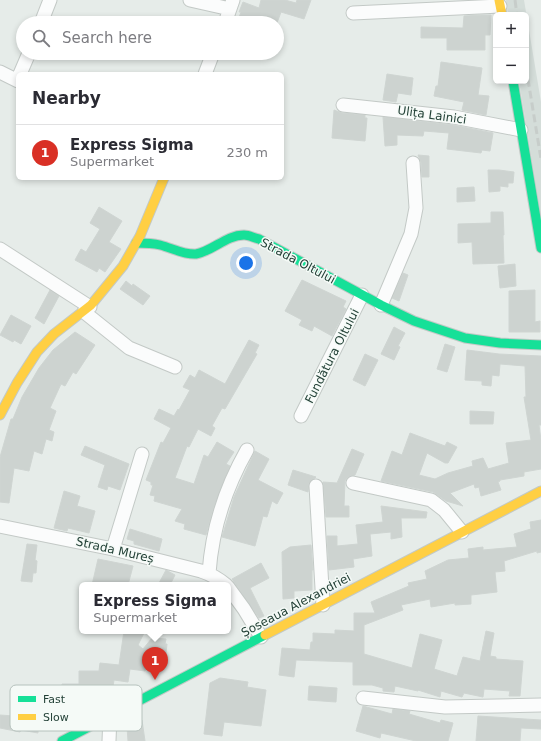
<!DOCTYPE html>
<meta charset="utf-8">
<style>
:root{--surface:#fff;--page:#f2f2f3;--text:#2b2b33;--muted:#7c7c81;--line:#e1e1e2;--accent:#d93025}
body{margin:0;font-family:"DejaVu Sans",sans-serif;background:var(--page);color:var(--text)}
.controls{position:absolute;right:12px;top:12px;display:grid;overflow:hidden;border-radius:6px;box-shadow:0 2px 6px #0003}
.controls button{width:36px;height:36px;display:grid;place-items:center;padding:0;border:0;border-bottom:1px solid var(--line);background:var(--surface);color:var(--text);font:20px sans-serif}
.you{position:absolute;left:246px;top:263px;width:14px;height:14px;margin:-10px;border:3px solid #fff;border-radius:50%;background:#1a73e8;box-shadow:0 0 0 6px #1a73e833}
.badge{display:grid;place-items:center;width:26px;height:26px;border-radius:50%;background:var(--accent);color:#fff;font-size:13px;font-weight:700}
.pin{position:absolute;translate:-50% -33px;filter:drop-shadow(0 1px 2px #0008)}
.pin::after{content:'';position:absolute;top:21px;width:14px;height:12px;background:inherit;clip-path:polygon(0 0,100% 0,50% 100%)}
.popup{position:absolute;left:79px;top:582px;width:152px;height:52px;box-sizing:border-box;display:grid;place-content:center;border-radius:6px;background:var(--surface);filter:drop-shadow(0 1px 3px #0005);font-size:13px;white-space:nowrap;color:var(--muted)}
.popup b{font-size:15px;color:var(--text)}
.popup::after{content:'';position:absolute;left:50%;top:100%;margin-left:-8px;border:8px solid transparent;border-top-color:var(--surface)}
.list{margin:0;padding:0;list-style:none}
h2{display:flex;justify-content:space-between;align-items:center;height:52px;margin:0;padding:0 16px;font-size:17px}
h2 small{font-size:13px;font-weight:400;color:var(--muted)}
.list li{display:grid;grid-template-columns:26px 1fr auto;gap:12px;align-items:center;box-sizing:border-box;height:56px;padding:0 16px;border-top:1px solid var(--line)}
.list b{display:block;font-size:15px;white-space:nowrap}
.list p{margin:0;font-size:13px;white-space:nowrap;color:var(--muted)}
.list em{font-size:13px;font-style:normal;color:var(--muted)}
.icon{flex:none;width:22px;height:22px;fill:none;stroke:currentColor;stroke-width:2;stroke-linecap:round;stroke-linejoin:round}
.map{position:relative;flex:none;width:541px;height:741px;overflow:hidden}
.search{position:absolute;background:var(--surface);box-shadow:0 2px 6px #0003;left:16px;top:16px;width:268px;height:44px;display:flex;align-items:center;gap:10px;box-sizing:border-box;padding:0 14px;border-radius:22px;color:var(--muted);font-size:15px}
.panel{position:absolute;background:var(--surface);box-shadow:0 2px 6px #0003;left:16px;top:72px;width:268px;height:108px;border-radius:6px}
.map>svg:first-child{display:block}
.built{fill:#d4ddd9}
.building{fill:#cdd3d0;stroke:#cfd5d2}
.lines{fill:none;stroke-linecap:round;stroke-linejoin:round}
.street-casing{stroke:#c3c9c6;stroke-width:15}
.fast-casing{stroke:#c2c9c6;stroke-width:11}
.slow-casing{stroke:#c2c9c6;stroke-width:11}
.street{stroke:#fbfcfc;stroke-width:13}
.fast{stroke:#16e098;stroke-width:9}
.slow{stroke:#ffcf43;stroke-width:9}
.rail{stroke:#c7cdca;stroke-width:3;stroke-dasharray:8 4;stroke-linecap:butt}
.labels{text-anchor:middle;stroke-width:3;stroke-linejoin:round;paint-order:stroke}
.street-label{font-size:12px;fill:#234137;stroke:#f5faf7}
.key{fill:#f5faf7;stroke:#b6c2bd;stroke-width:1}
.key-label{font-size:11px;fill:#234137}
</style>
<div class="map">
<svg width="541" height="741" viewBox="0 0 541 741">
<rect width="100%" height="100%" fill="#e6ece9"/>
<path class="built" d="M506,0H524L541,102V215L519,81H526V15H508Z"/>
<path class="building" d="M261,0H285L296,3L297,0H311L304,19L281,12L277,23H237L241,12H239L243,2L259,8Z
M482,15H491L490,35H485V50H447V38H421V27L463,28L464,16Z
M441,62L482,68L478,95L489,96L486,115L462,110L464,102L434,96L436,86H438Z
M387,74L413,78L411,95L398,93L396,102L383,100Z
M334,110L342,113L365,115V118H367L365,141L332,138Z
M383,117L453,125L493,133L490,151L482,150L481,153L447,149L449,133L424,131L423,136L397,135V145L385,146Z
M418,155L429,156V177H422L421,162Z
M488,170H499L514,172L513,183H508V187L500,186V191L489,192Z
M474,187L475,201L457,202V188Z
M99,207L122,221L109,242L121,249L105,272L99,268L97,272L75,260L81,249L86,252L100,229L90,223Z
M491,212H503L504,235H503L504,263L473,264L472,242L458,243V224L491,223Z
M515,264L516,286L500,288L498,266Z
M403,273L408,275L399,301L392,298Z
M302,280L346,301L343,307L346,309L332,336L314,326L312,331L299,325L302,320L285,311Z
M126,281L132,286L133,284L150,296L143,305L120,289Z
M50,290L59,296L44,324L35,318Z
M535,290V322L540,321V332H509V291Z
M11,315L31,326L21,344L14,340L13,342L0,335Z
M394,327L405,333L398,346L400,347L394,360L381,354Z
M75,332L95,345L76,374L73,372L65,386L61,384L50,408L56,411L49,430L54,432L52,441L46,439L42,454L34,451L29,471L14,468L9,503L0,502V457L11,419H13L22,397L39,368L53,350Z
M249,340L259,345L255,353L257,354L225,409L222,408L212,426L215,428L211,436L198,429L189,447L187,446L175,478L194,484L204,455L208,457L217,442L234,452L226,464L230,466L214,507L206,535L184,529L185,524L175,521L182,509L154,501L155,496L150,495L153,485H151V482L146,480L161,442L163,443L171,428L154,419L159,409L174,416L178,409L179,410L190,390L183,387L190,375L195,378L199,370L225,384Z
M445,344L455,347L447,372L437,369Z
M467,350L499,354L541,356V425H539L541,440V469L524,472V476L500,480V481L498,482L501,490L481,496L479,487L475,488L474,484L450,493L463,506L446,501L433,492L381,481L392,451L402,455L410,433L445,446L447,442L457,447L448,463H445L427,453L419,475L435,479L448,473L473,466L472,461L483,458L488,469L509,463L506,443L531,440L524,397H526L525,366L500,364L499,376L492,375L491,386L482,385V381L465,380Z
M365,354L378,360L365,386L353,380Z
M470,411L494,412L493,424H470Z
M85,446L129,464L120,490L108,486L107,490L98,487L105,465L81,455Z
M352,449L364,454L355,475L350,476L347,478L345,481L344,506H349V517H326L323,482L337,483Z
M255,451L269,459L258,480L283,493L277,504L272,501L267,517L263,516L255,546L222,537L234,497Z
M293,470L316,477L309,483L308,492L288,485Z
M64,491L80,496L77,506L95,511L89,533L68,528L67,531L54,528Z
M381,506L427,512L426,518H401L402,537L391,539V532L370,534L372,556L353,559L354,567L329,570L327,536H337V546L358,544L356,525L383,522Z
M541,520V552L537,553V551L504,561L505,571L495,572L497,592L471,595V604L455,605V603L431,607L430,599L401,605L403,610L364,625V654L412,668L420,634L442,640L434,669L457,676L463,657L480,661L486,631L494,633L490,656L496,657V659L523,661L520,696H509L510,691L484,689L483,697L464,693L462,697L441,691L440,697L418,690V691L395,686L394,692L383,691V688L372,685H353V662L296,660L294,677L279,675L282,648L310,650L311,642H313V633L335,634V630L354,631V613H375L371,602L409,586L408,583L427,579L425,571L448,560L469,558L468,549L483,547V550L517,547L514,534L531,529L530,522Z
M130,529L162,539L159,551L134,544V541L127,539Z
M27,544L37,545L35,560L37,561L36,573H33L32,582L21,581Z
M311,545L313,570H312V590L294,591V598L283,599L282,552L290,547Z
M98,559L133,566L128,585H92Z
M261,563L269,578L250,588L264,616L259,618L232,579Z
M166,570L175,575L170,585H158Z
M124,631L144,633L138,645L143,649L152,638L166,639L165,644H167L165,662L147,660L145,671L130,669L128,682L114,680L112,693H107L106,698L91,697L72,698L73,712H63L62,684H79V671H99L100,663L119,665Z
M220,678L248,682L247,687L266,690L261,726L224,722L222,736L204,734L210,683Z
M309,686L337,688L336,702L308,700Z
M19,690L48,696L42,729L38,728V733L21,730L20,732L0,728V715L14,716Z
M363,706L392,714L393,709L410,711L409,714L440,723L441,720L453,723L448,741H416L381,733L380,738L356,731Z
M478,716L541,720V729L521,728L520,741H476Z
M142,720L145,741H128L127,727Z"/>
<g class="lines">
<g class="street-casing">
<path id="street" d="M190,0L230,9
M353,13L500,6
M41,23L50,0
M225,23L233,0
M0,72L18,81
M20,74L29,53
M205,74L213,53
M343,105L454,117L521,130
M0,249L90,307
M381,305L411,234L416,208L413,163
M84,312L129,348L175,367
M301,416L362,295
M353,483L431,500L444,510L462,532
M316,486L323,605
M0,526L113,549L201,571C210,574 218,578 226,585
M113,549L142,454
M209,573C212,530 226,487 247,450
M228,587L244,609L261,637
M363,698L445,707L541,705
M109,741L110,716"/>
</g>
<g class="fast-casing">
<path id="fast" d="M513,81L541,248
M136,243C144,243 152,243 160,245C172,248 184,255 196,254C213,251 226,235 244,235C249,235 254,238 259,239L381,305L414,321L465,338L500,343L541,345
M62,741L265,635"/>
</g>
<g class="slow-casing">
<path id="slow" d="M499,0L502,15
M0,415L17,383L37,352L54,334L91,305L123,266L140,236L164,178
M265,635L541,491"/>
</g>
<use href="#street" class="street"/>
<use href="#fast" class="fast"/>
<use href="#slow" class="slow"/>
<path class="rail" d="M515,0L517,15
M526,67L541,159"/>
</g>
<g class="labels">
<g class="street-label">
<text transform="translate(432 115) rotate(8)" y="4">Ulița Lainici</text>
<text transform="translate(298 261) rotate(28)" y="4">Strada Oltului</text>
<text transform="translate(332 356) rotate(-63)" y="4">Fundătura Oltului</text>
<text transform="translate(115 550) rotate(13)" y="4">Strada Mureș</text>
<text transform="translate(296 605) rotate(-28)" y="4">Șoseaua Alexandriei</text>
</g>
</g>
<rect x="10" y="685" width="132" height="46" rx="6" class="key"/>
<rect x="18" y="696" width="18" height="6" fill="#16e098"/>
<rect x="18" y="714" width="18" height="6" fill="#ffcf43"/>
<g class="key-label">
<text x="43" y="703">Fast</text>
<text x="43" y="721">Slow</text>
</g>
</svg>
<div class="controls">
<button>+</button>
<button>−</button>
</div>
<div class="you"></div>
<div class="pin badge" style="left:155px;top:680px">1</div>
<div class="popup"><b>Express Sigma</b>Supermarket</div>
<div class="search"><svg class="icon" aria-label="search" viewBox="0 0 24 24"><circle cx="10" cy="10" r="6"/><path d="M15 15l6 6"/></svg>Search here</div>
<section class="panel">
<h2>Nearby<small></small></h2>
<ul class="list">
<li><span class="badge">1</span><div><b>Express Sigma</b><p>Supermarket</p></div><em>230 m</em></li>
</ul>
</section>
</div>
